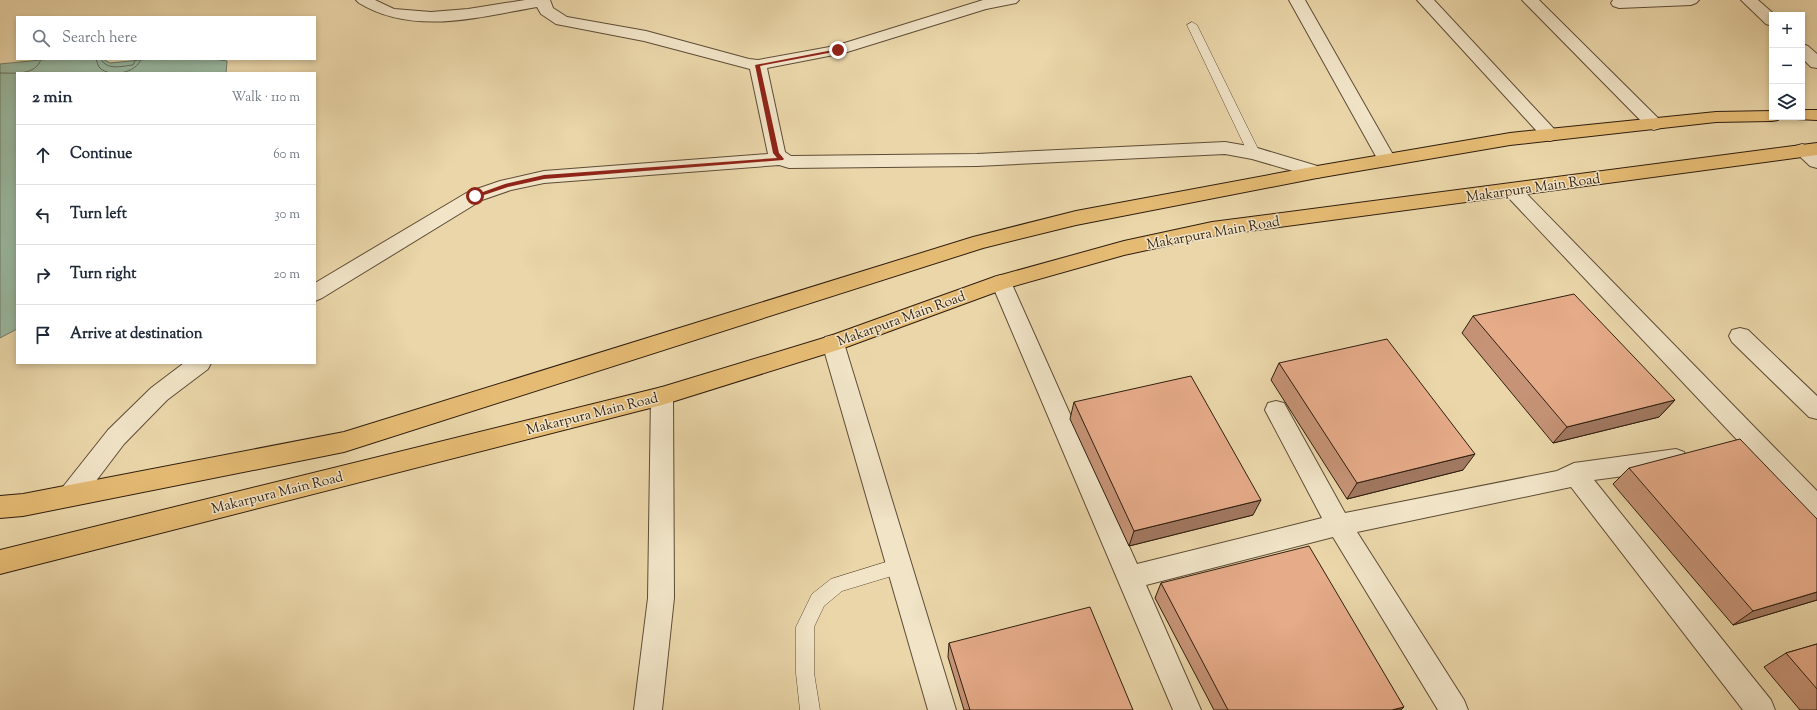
<!DOCTYPE html>
<meta charset="utf-8">
<style>
:root{--surface:#fff;--page:#f6f6f7;--text:#1f2937;--muted:#747a83;--line:#e0e1e3}
body{margin:0;font-family:"Sorts Mill Goudy",serif;background:var(--page);color:var(--text)}
.controls{position:absolute;right:12px;top:12px;display:grid;overflow:hidden;border-radius:0px;box-shadow:0 2px 6px #0003}
.controls button{width:36px;height:36px;display:grid;place-items:center;padding:0;border:0;border-bottom:1px solid var(--line);background:var(--surface);color:var(--text);font:20px sans-serif}
.stop{position:absolute;width:12px;height:12px;margin:-9px;border:3px solid #8f2418;border-radius:50%;background:#fff}
.stop.end{background:#8f2418;border-color:#fff;box-shadow:0 1px 4px #0008}
.list{margin:0;padding:0;list-style:none}
h2{display:flex;justify-content:space-between;align-items:center;height:52px;margin:0;padding:0 16px;font-size:17px}
h2 small{font-size:13px;font-weight:400;color:var(--muted)}
.list li{display:grid;grid-template-columns:26px 1fr auto;gap:12px;align-items:center;box-sizing:border-box;height:60px;padding:0 16px;border-top:1px solid var(--line)}
.list b{display:block;font-size:15px;white-space:nowrap}
.list em{font-size:13px;font-style:normal;color:var(--muted)}
.icon{flex:none;width:22px;height:22px;fill:none;stroke:currentColor;stroke-width:2;stroke-linecap:round;stroke-linejoin:round}
.map{position:relative;flex:none;width:1817px;height:710px;overflow:hidden}
.search{position:absolute;background:var(--surface);box-shadow:0 2px 6px #0003;left:16px;top:16px;width:300px;height:44px;display:flex;align-items:center;gap:10px;box-sizing:border-box;padding:0 14px;border-radius:0px;color:var(--muted);font-size:15px}
.panel{position:absolute;background:var(--surface);box-shadow:0 2px 6px #0003;left:16px;top:72px;width:300px;height:292px;border-radius:0px}
.map>svg:first-child{display:block}
.water{fill:#99baa3;stroke:#6f7c68}
.lines{fill:none;stroke-linecap:round;stroke-linejoin:round}
.shore{stroke:#646c59;stroke-width:1}
.service-casing{stroke:#5e4c36;stroke-width:1}
.minor-casing{stroke:#5e4c36;stroke-width:2}
.trunk-casing{stroke:#2f1e0f;stroke-width:2}
.service{fill:#f1e4c7;fill-rule:evenodd}
.minor{fill:#f1e4c7;fill-rule:evenodd}
.trunk{fill:#e5bb74;fill-rule:evenodd}
.wall{fill:#c69376;stroke:#2f1e0f}
.shaded-wall{fill:#a17860;stroke:#2f1e0f}
.building{fill:#e6ab89;stroke:#2f1e0f}
.route{fill:#8f2418}
.labels{text-anchor:middle;stroke-width:3;stroke-linejoin:round;paint-order:stroke}
.street-label{font-size:14px;fill:#2f1e0f;stroke:#f1e4c7}
</style>
<div class="map">
<svg width="1817" height="710" viewBox="0 0 1817 710">
<rect width="100%" height="100%" fill="#ead6a9"/>
<filter id="stains"><feTurbulence type="fractalNoise" baseFrequency=".005" numOctaves="4"/><feColorMatrix values="0 0 0 0 .2 0 0 0 0 .09 0 0 0 0 .02 0 0 0 .5 -.17"/></filter>
<radialGradient id="worn" r=".72"><stop offset=".6" stop-color="#630" stop-opacity="0"/><stop offset="1" stop-color="#630" stop-opacity=".3"/></radialGradient>
<path class="water" d="M51,59H103L110,63L151,59H213L227,61L226,73H17V329L0,338V64Z"/>
<g class="lines">
<path class="shore" d="M96,59C97,62 98,66 100,68C110,78 137,73 141,59
M101,59C107,71 122,66 133,65L136,59
M0,73C14,73 36,76 41,59"/>
<g class="service-casing">
<path id="service" d="M1192,22L1197,25L1260,153L1258,156H1250L1248,153L1187,25Z
M899,558L905,560L908,566L905,572L842,591L824,606L814,627V673L820,710H800L796,673V627L812,594L831,579Z"/>
</g>
<g class="minor-casing">
<path id="minor" d="M356,0H375L394,9L431,12L468,9L525,0H550L553,8L567,17L646,31L749,59L758,60L835,46L983,0H1019L1016,3L986,9L844,53L767,68L785,152L791,156L977,154L1225,142L1254,147L1324,168L1326,172L1324,176L1317,178L1252,159L1225,154L977,166L789,168L779,165L544,183L511,190L482,200L322,298L315,301V283L468,192L500,181L544,171L768,154L750,69L644,41L556,24L541,14L537,7C479,17 413,36 359,3Z
M1289,0H1305L1396,160L1394,164L1387,166L1380,164L1378,160Z
M1417,0H1434L1556,131L1559,135L1556,139L1550,141L1544,139Z
M1522,0H1539L1660,120L1663,124L1660,128L1654,130L1648,128Z
M1613,0H1699L1696,3L1691,5L1619,8L1613,6L1611,3Z
M1741,0H1758L1775,15H1772V26L1766,24Z
M1802,44L1808,46L1817,54V68L1811,67L1802,58Z
M1802,144L1808,146L1817,153V168L1810,166L1793,150L1796,146Z
M1512,184L1519,186L1817,491V518L1808,515L1505,194L1502,190L1505,186Z
M1001,275L1008,277L1011,282L1137,564L1322,518L1265,410L1268,403L1276,401L1284,403L1345,513L1557,471L1574,463L1676,449L1684,452L1688,459L1684,466L1676,469L1594,480L1771,700L1775,710H1743L1571,487L1357,532L1464,700L1468,710H1438L1333,537L1146,585L1201,710H1173L991,282L994,277Z
M1740,328L1748,330L1817,396V419L1809,417L1732,342L1729,336L1732,330Z
M833,335L841,337L844,343L956,710H928L822,343L825,337Z
M184,363H211L208,369L167,400L124,444L80,502L71,505L62,502L59,495L62,488L108,430L151,388Z
M662,387L670,390L673,396L674,598L662,710H634L648,598L651,396L654,390Z"/>
</g>
<g class="trunk-casing">
<path id="trunk" d="M1802,110H1817V120L1796,119L1795,117H1802Z
M1772,111V117H1780L1778,120L1772,121L1716,122L1510,145L1317,178L1076,225L983,248L344,452L23,516L0,518V496L23,494L344,432L973,237L1076,211L1317,166L1510,133L1716,112Z
M1817,143V155L1212,236L1124,255L1007,288L841,349L662,405L0,574V550L662,387L827,337L994,277L1124,241L1212,222Z"/>
</g>
<use href="#service" class="service"/>
<use href="#minor" class="minor"/>
<use href="#trunk" class="trunk"/>
</g>
<path class="wall" d="M1473,316L1675,400L1659,417L1553,443L1462,333Z
M1279,363L1463,470L1347,499L1271,380Z
M1074,402L1253,515L1129,546L1070,419Z
M1629,468L1817,600L1733,625L1613,484Z
M1161,583L1404,707L1401,710H1214L1155,598Z
M949,643L1133,710H964L948,657Z
M1817,644V710H1800L1764,667L1786,653Z"/>
<path class="shaded-wall" d="M1675,400L1659,417L1553,443L1567,427Z
M1475,454L1463,470L1347,499L1357,483Z
M1261,500L1253,515L1129,546L1134,531Z
M1817,592V600L1733,625L1753,611Z
M1404,707L1401,710H1392Z"/>
<path class="building" d="M1574,294L1675,400L1567,427L1473,316Z
M1387,339L1475,454L1357,483L1279,363Z
M1191,376L1261,500L1134,531L1074,402Z
M1740,439L1817,519V592L1753,611L1629,468Z
M1309,546L1404,707L1392,710H1228L1161,583Z
M1090,607L1133,710H970L949,643Z
M1817,644V689L1786,653Z"/>
<path class="route" d="M838,49L839,51L760,66L779,153L784,159L783,160L544,179L508,187L475,198L472,196L505,184L544,175L777,158L773,153L755,65Z"/>
<g class="labels">
<g class="street-label">
<text transform="translate(1533 187) rotate(-8)" y="5">Makarpura Main Road</text>
<text transform="translate(1213 232) rotate(-10)" y="5">Makarpura Main Road</text>
<text transform="translate(901 318) rotate(-20)" y="5">Makarpura Main Road</text>
<text transform="translate(592 413) rotate(-14)" y="5">Makarpura Main Road</text>
<text transform="translate(277 492) rotate(-14)" y="5">Makarpura Main Road</text>
</g>
</g>
<rect width="100%" height="100%" filter="url(#stains)"/>
<rect width="100%" height="100%" fill="url(#worn)"/>
</svg>
<div class="controls">
<button>+</button>
<button>−</button>
<button><svg class="icon" aria-label="layers" viewBox="0 0 24 24"><path d="M12 4l9 5-9 5-9-5zM3 14l9 5 9-5"/></svg></button>
</div>
<div class="stop" style="left:475px;top:196px"></div>
<div class="stop end" style="left:838px;top:50px"></div>
<div class="search"><svg class="icon" aria-label="search" viewBox="0 0 24 24"><circle cx="10" cy="10" r="6"/><path d="M15 15l6 6"/></svg>Search here</div>
<section class="panel">
<h2>2 min<small>Walk · 110 m</small></h2>
<ul class="list">
<li><svg class="icon" aria-label="ahead" viewBox="0 0 24 24"><path d="M12 20V5M6 11l6-6 6 6"/></svg><div><b>Continue</b></div><em>60 m</em></li>
<li><svg class="icon" aria-label="left" viewBox="0 0 24 24"><path d="M17 20v-9H6M10 6l-5 5 5 5"/></svg><div><b>Turn left</b></div><em>30 m</em></li>
<li><svg class="icon" aria-label="right" viewBox="0 0 24 24"><path d="M7 20v-9h11M14 6l5 5-5 5"/></svg><div><b>Turn right</b></div><em>20 m</em></li>
<li><svg class="icon" aria-label="arrive" viewBox="0 0 24 24"><path d="M6 21V4h12l-3 4 3 4H6"/></svg><div><b>Arrive at destination</b></div></li>
</ul>
</section>
</div>
